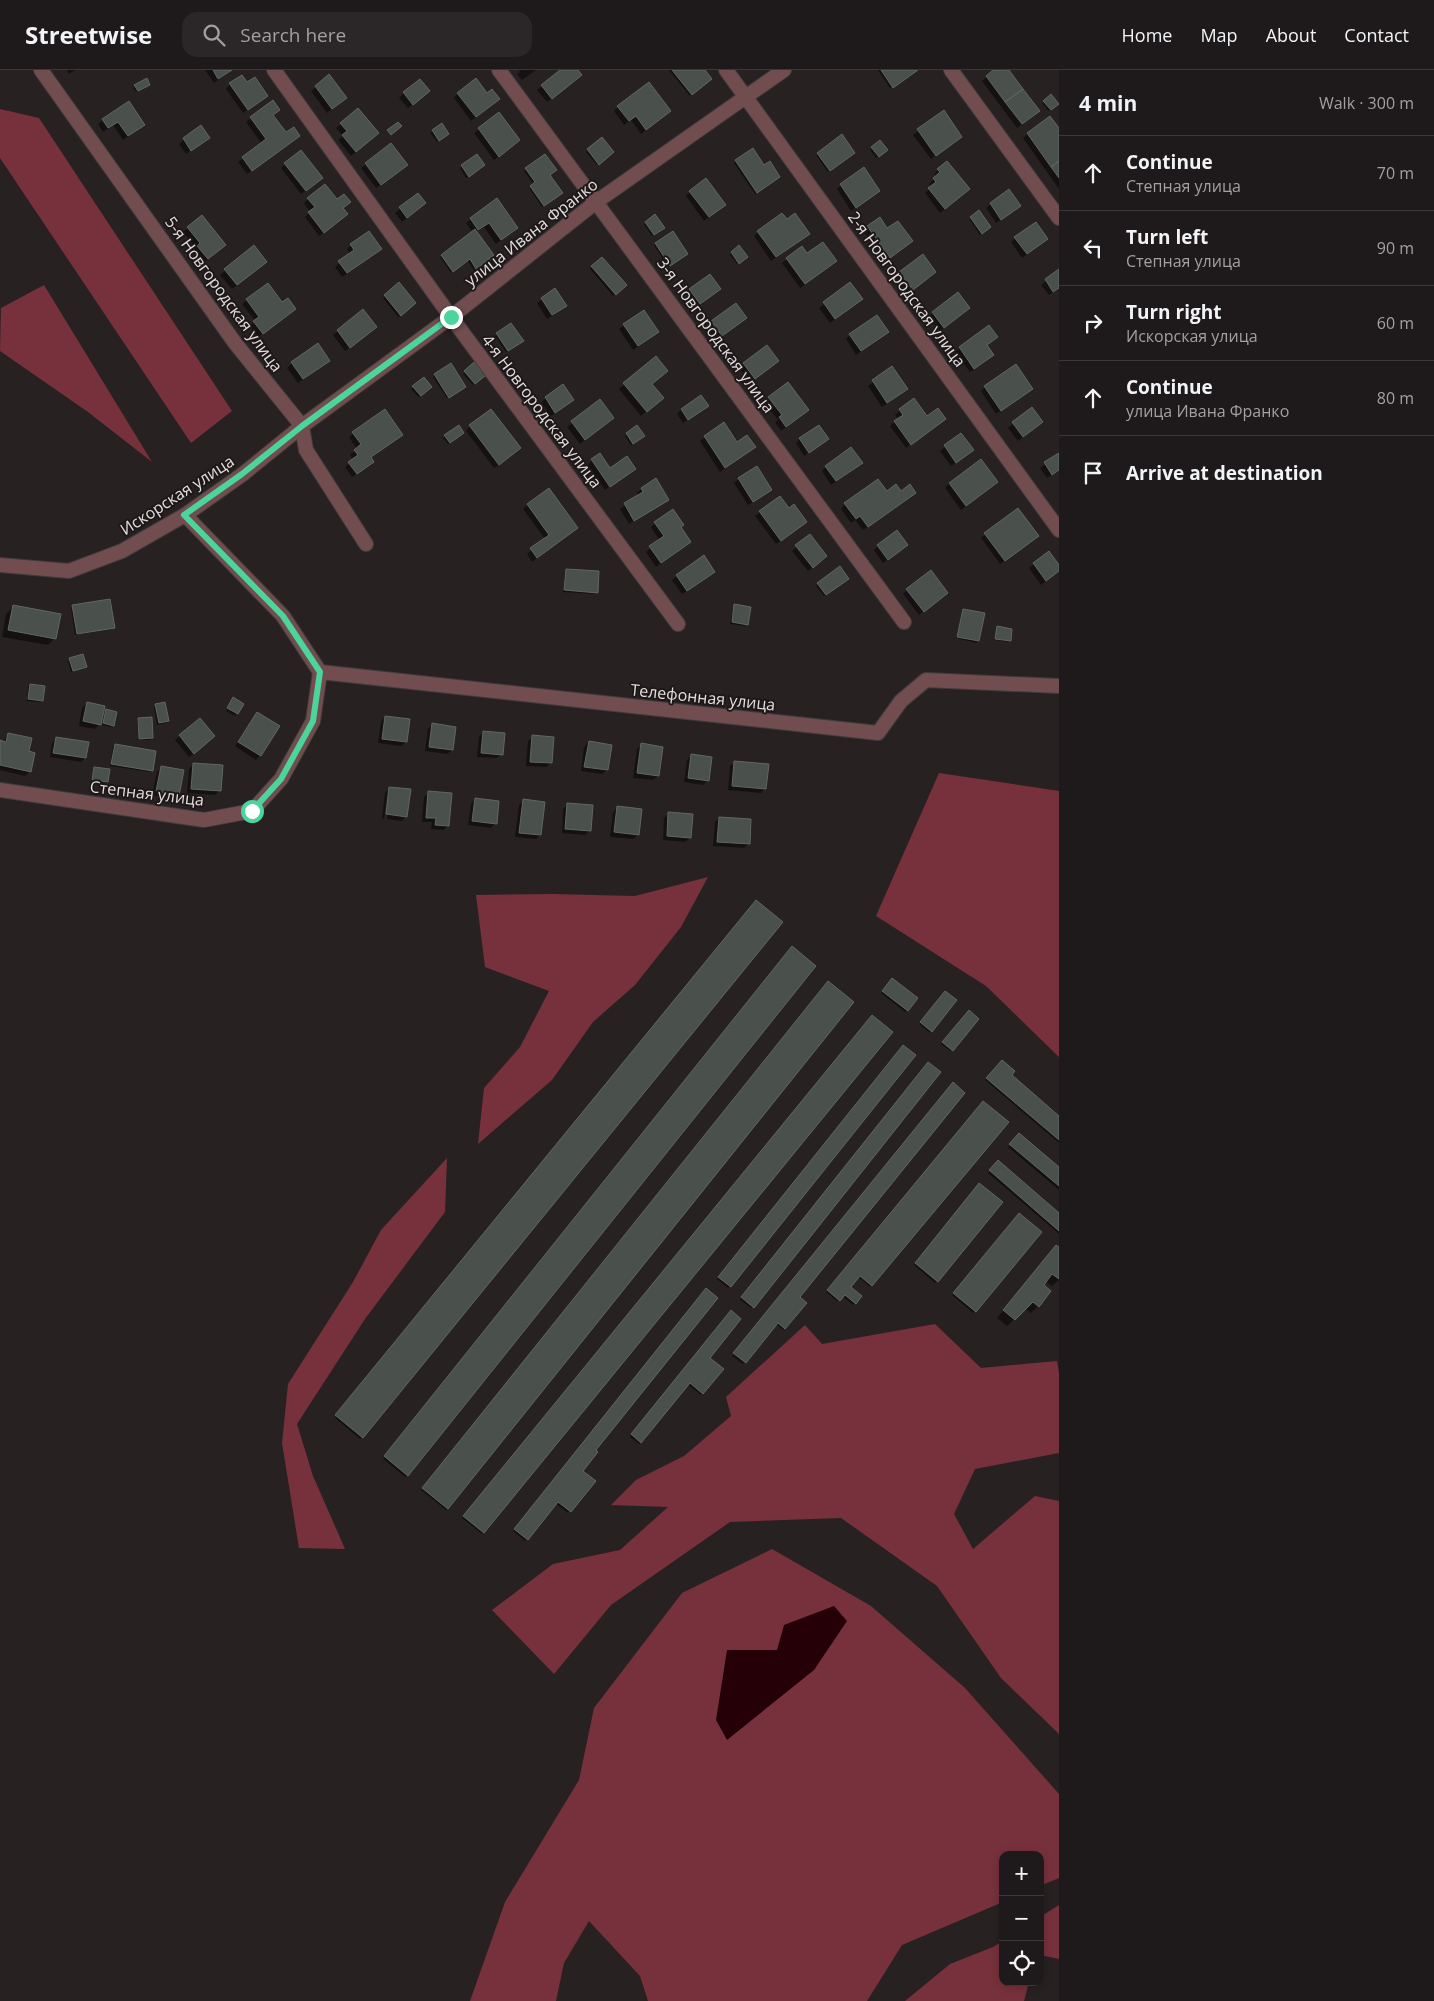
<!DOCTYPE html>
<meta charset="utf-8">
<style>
:root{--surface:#1e191a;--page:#2b2627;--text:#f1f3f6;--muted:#a1a0a2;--line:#3c3839}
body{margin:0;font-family:"Open Sans",sans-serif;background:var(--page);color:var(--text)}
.controls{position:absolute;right:15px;bottom:15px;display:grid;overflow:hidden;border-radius:10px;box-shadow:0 2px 8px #0003}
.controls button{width:45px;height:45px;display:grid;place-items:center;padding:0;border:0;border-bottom:1px solid var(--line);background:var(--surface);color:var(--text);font:25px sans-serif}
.stop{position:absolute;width:15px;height:15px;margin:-11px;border:4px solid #4bd49b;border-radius:50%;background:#fff}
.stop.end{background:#4bd49b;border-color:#fff;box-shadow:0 1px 5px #0008}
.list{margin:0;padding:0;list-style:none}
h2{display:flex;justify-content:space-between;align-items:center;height:65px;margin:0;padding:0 20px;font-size:21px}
h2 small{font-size:16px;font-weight:400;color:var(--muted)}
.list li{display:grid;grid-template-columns:32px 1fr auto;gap:15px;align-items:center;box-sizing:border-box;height:75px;padding:0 20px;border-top:1px solid var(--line)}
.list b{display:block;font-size:19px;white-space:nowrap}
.list p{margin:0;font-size:16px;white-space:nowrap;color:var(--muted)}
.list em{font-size:16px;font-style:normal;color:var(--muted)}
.icon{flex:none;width:28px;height:28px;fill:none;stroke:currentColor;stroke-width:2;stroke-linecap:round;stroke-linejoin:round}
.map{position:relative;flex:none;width:1059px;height:1931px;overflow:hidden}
header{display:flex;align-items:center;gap:30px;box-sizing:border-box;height:70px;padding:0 25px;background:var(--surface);border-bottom:1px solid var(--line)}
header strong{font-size:24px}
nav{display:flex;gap:28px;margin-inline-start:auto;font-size:18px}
.search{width:350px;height:45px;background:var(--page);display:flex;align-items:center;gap:12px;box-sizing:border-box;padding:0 18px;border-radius:15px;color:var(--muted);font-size:19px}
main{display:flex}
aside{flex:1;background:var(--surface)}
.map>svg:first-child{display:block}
.green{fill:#77313c}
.water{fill:#250007}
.shadow{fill:#0007}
.building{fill:#4a514d;stroke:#606763}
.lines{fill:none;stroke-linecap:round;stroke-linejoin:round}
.minor-casing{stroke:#423b3c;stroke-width:16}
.minor{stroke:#724d50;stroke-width:14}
.route{stroke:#4bd49b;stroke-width:6}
.labels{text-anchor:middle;stroke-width:4;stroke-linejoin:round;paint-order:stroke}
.street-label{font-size:16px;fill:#e3dedf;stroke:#1f1819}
</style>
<header>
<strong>Streetwise</strong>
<div class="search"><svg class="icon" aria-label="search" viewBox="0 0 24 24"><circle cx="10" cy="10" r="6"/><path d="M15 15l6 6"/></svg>Search here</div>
<nav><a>Home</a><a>Map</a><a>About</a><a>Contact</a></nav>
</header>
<main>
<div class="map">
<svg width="1059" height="1931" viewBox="0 0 1059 1931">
<rect width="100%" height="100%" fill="#282122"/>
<path class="green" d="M0,39L39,48L232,341L191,373L0,88Z
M44,215L152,392L88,342L0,281L1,238Z
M939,703L1059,721V987L986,916L876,846Z
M708,807L681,857L635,915L593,952L552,1010L478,1074L484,1018L520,977L549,921L485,897L476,825L552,824L635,826Z
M447,1088L445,1142L365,1249L297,1354L313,1406L345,1479L299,1478L282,1373L288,1314L353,1212L381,1160Z
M935,1254L981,1298L1057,1291L1059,1303V1383L975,1399L954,1444L973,1479L1035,1426L1059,1431V1664L1001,1608L937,1516L841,1448L730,1452L611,1535L554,1604L492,1540L553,1494L620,1480L668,1437L611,1435L636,1410L684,1386L731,1346L726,1327L805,1255L822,1274Z
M772,1479L871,1536L965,1618L1059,1724V1808L1040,1816V1785H1003V1832L902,1875L867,1931H648L640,1906L589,1851L564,1893L556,1931H470L505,1832L579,1710L594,1638L682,1523Z
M1059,1835V1889L1040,1885V1847Z
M1003,1871V1912H1029L1024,1931H905L950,1894L993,1877Z"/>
<path class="water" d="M834,1536L847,1551L814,1600L727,1670L716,1650L727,1580H777L784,1555Z"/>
<path class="shadow" d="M67,0H75L69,4Z
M205,0H232L214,13Z
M519,0H536L522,10L517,4L520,2Z
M562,0H576V10L547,32L537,20Z
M669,0H704L709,10L690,26Z
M878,0H917L890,18Z
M995,0H1008L1034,45L1017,58L982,11Z
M329,6L346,28L327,43L311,21Z
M230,14H247L262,30L243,43L226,19Z
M135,16H147L136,22L133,18Z
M404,23L424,25L408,38L399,28Z
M458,23L494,33L471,51L454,28Z
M1051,26L1056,36L1048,41L1042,33Z
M618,37L669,41L641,64L631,50L624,55L614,41Z
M278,40L272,46L285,64L294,70L247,104L238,92L262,74L246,52L251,48Z
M943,42L961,67L931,89L913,65Z
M499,44L519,70L494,90L474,63Z
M103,50L143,55L123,70L113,55L103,62L98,54Z
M341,54L373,68L351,86L338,70L343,66L336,58Z
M441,55L446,66L437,72L430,63Z
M201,57L208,68L186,84L179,74Z
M1059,60V119L1023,68L1028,64Z
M602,69L612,82L597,95L586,82Z
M880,72L885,82L876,88L870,80Z
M818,84L852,85L828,102L816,85Z
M476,85L482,97L466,108L460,98Z
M736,91L764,96L777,108L755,124L734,93Z
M285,94L317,112L301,124L281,98Z
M366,94L402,100L376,118L361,98Z
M526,99L559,125L542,137L529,118L534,115L524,101Z
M938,100L964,124L940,143L925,123L932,117L929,114L936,107L934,104Z
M841,115L879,121L851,141L837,119Z
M1009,121L1015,140L996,153L986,138Z
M690,122L720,139L704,151L686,126Z
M418,124L425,133L402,152L395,143Z
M308,129L342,148L319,166L305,147L310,142L304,133Z
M202,147L220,179L203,193L193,181L196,178L183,162Z
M971,148L988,159L980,165L969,149Z
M471,149L517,158L496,174L484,157L476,162L491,187L474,200L467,190L451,203L440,187L473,163L466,153Z
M646,153L661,160L652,166L644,154Z
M868,157L887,160L906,176L885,191L864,162Z
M758,162L804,168L771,191L754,166Z
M1015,168L1047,169L1022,188L1011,172Z
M656,174L687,184L668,197L654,175Z
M351,175L376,183L342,207L335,197L350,184L347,179Z
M254,177L261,196L232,219L220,205Z
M802,178L807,185L831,195L800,218L782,193Z
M731,183L745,189L737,194L730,185Z
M602,188L625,215L613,226L590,199Z
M1059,201V218L1049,225L1041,215Z
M935,202L908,224L896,208L900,203Z
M268,214L290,243L258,267L250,256L255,251L242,234Z
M399,214L415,233L398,247L383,228Z
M850,214L857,233L830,253L819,238Z
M719,219L695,238L686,224L690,220Z
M555,220L565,236L547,249L537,233Z
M363,241L371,262L345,281L333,265Z
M933,243H964L939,261L928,247Z
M712,252H741L717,270L707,256Z
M624,255L658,262L633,280L619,259Z
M989,256L986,275L988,289L970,302L955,282Z
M887,262L856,285L846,269L850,265Z
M497,264L520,273L506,282L495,266Z
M655,288L651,314L657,332L641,346L619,319Z
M329,291L298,313L287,298L292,293Z
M474,294L484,305L473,315L463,304Z
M744,294L773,296L750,312L739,298Z
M892,298L906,319L882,337L868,316Z
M435,305L463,318L447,328L433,307Z
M424,308L431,317L418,327L411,319Z
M563,316L568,334L551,346L541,332Z
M985,317L1031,319L996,344L981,321Z
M769,328L803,344L781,361L775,352L778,350L764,332Z
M914,330L927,348L944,349L906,378L890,356L898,349L895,345Z
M600,331L613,348L580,374L567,357Z
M707,336L683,353L677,344L681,339Z
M1032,339L1037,356L1018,371L1008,358Z
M385,341L368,396L352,407L345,397L354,390L350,385L357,379L349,367Z
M470,356L515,383L494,398L466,361Z
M637,357L641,368L631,375L625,366Z
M461,364L448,374L443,368L445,366Z
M961,364L968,384L951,396L940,381Z
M705,367L737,373L754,377L720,402L700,371Z
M800,369H827L804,386L796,373Z
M1059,384V401L1047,408L1040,398Z
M592,390L610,400L634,399L605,420L588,395Z
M826,397H857L831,415L822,401Z
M739,409L766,424L748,435L734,413Z
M997,412L961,440L945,418L949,413Z
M641,419L668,429L629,454L620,439L638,426L637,423Z
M886,422L900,423L910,427L863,460L855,450L851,453L841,439L845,434Z
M528,435L577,458L532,492L527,484L545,469L523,439Z
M760,442L801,456L776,474L755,446Z
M655,453L679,457L690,472L656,497L646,482L660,471L651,457Z
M985,464L1033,470L1000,494L981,468Z
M809,466L821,491L808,501L792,481Z
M878,476L902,479L883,493L874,480Z
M1048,483L1059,497V500L1041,515L1029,498Z
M567,500L596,522L594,524L563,522L565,502Z
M677,506H709L682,524L672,510Z
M846,510L824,526L816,516L818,514Z
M907,520L942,527L919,545L903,524Z
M73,536L113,558L112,559L75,565L71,538Z
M735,536L747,554L745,556L730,554L733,538Z
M13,537L55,568L48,575L2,567L6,544Z
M963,540L978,571L976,573L956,568Z
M998,558L1009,570L1007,572L994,570Z
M70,589L85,596L71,602L68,591Z
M30,615L42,630L40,632L27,631L28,617Z
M231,631L242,634L235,646L226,641Z
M87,634L102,645L106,641L113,655L111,657L102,655L103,651L95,659L79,656L82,638Z
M155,635L168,651L166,653L157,655L154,637Z
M257,643L260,685L256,690L235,676Z
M385,647L406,672L401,676L378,673L381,652Z
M138,649L152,668L150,670H138L137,651Z
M199,649L209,671L189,687L175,670Z
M433,654L452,680L447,684L425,681L428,659Z
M483,662L501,684L497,688L477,687L479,667Z
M8,665L28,682L30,701L25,706L0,700V672H3Z
M532,667L551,693L546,697L526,696L528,671Z
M57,669L85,688L81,692L50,687L52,673Z
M589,672L607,700L602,704L581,701L584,677Z
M115,675L152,700L150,702L110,696L113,677Z
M642,675L658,706L653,710L633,708L637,679Z
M691,686L708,710L703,715L684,712L687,690Z
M735,692L765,718L761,723L728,720L730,696Z
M193,694L220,720L215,725L187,723L189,699Z
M162,697L178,725L173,730L152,725L157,702Z
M94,698L107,711L105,713L91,711Z
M390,718L406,746L402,751L387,749L390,721H388L384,749L382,748L385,723Z
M429,722L448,755L444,760L431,759L432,752H422L424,727Z
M475,729L495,753L491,758L468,755L471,734Z
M523,731L540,765L536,769L515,767L519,735Z
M568,734L590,760L585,765L562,763L563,739Z
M618,737L638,765L633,769L610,767L613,742Z
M669,743L690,768L685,772L663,770L664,748Z
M719,748L749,774L744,778L713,776L715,752Z
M754,833L362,1367L360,1369L335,1348Z
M790,880L407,1405L405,1407L383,1389Z
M891,911L907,940L905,942L881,923Z
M827,914L447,1438L446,1440L421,1420Z
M943,924L931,961L930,963L919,954Z
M969,942L978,949L950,981L941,974Z
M870,948L484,1462L482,1464L462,1448Z
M901,978L730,1216L728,1218L717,1209Z
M1002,991L1010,1005L1059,1047V1073L985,1010Z
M926,995L753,1237L751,1238L740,1230Z
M951,1016L798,1227L785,1258L783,1260L776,1254L743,1294L732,1286Z
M983,1032L872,1215L870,1217L858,1207L849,1218L860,1227L853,1235L842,1226L837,1231L826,1222Z
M1019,1065L1059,1099V1120L1008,1077Z
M998,1092L1059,1144V1164L988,1103Z
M978,1116L937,1211L935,1213L914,1195Z
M1019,1145L1040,1162L973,1243L952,1225Z
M1056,1176L1059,1178V1210L1052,1216L1045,1211L1042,1215L1050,1221L1038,1236L1031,1243L1025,1239L1007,1256L997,1248Z
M704,1222L594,1380L582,1401L594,1411L568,1443L556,1434L525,1471L513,1461Z
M729,1244L708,1288L703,1323L701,1325L687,1314L639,1374L630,1367Z"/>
<path class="building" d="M213,0H232L218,9Z
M560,0H578L582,5L552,29L541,15Z
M672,0H705L712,9L692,25Z
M881,0H918L893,18Z
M993,0H1009L1023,19L1005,32L986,6Z
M329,4L347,28L332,39L315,16Z
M242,5L247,12L255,7L268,26L248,40L229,13Z
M147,8L150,15L138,21L134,15Z
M476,8L487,23L492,19L500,29L476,47L457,23Z
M420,9L430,21L413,35L403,22Z
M649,12L671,41L646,60L636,46L629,51L617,36Z
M1023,19L1040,41L1022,54L1005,32Z
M1051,24L1059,34L1051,40L1043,31Z
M273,30L280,40L273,45L286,62L294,57L300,66L252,101L242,87L266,69L250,47Z
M129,31L145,55L128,66L118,52L108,58L102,49Z
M358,38L379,63L356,82L342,65L347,61L340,53Z
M944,40L962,67L936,86L917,59Z
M499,42L520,70L499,87L478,58Z
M1050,46L1059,58V91L1051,97L1027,63Z
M398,52L402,56L391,65L387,60Z
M442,53L449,64L439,71L432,60Z
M201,55L210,68L191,81L183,68Z
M842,64L855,83L830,101L817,83Z
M602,67L614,82L599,95L587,79Z
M880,70L888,80L879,87L871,77Z
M391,73L408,95L381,115L365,93Z
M753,78L764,95L770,91L780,107L757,123L735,90Z
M301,80L323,108L306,121L284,93Z
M477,84L485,95L469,107L461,95Z
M545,84L557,100L550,105L563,123L544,136L530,116L535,112L525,98Z
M947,91L970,119L945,139L928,118L936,112L933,108L940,102L937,99Z
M1059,91V108L1051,97Z
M864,97L880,121L856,138L840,114Z
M706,108L726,135L709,147L689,121Z
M325,114L337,129L344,124L351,132L343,138L348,144L324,163L308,142L315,137L307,128Z
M1009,119L1021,136L1001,150L990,133Z
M418,123L426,133L407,148L399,137Z
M497,128L518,158L501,170L489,153L478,160L470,148Z
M979,140L991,157L982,164L970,147Z
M782,143L787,149L795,143L810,164L776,187L757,161Z
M655,144L665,158L654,165L645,152Z
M202,145L226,175L208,189L197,176L200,173L187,157Z
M880,147L887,158L898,151L913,171L890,188L867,156Z
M1036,152L1048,169L1027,184L1014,167Z
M475,159L494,185L476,199L470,189L453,202L441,185Z
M369,161L382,179L347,203L338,191L354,180L350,174Z
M673,161L688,184L670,196L655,173Z
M823,172L837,191L805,214L786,188L802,176L807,183Z
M254,175L267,192L237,215L224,199Z
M739,175L748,187L739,194L731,182Z
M923,184L936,202L913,220L899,202Z
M602,187L627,215L616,225L591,196Z
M1059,199V218L1053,222L1045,209Z
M710,204L721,219L700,234L689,219Z
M399,212L416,233L401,246L384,225Z
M850,212L863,229L835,249L823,232Z
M268,213L282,232L288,228L296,239L263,264L253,251L259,247L246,229Z
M555,218L567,236L552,245L541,228Z
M958,222L970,238L944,258L932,242Z
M736,233L747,248L722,266L711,251Z
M363,239L377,257L350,278L337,260Z
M644,240L659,262L638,276L623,254Z
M877,245L889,262L861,281L849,264Z
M511,253L524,271L508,281L496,263Z
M989,255L998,267L987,275L994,285L974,299L959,277Z
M318,273L330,291L303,309L291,292Z
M767,275L779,291L755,309L743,293Z
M656,286L668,301L652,314L664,328L647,342L623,313Z
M474,292L485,306L475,314L464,301Z
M451,293L466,317L449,328L434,304Z
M1016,294L1033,319L1001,341L984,316Z
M892,296L908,319L887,333L872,310Z
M424,307L432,317L421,326L412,316Z
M788,312L809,340L786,357L779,347L782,345L768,327Z
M563,314L574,330L555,343L545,327Z
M701,325L709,336L688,350L681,339Z
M914,328L927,346L938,338L946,349L911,375L894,351L903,345L899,339Z
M600,329L614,348L585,370L571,351Z
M1032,337L1043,352L1023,367L1012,352Z
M385,339L403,365L371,387L374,392L357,404L348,392L358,385L354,380L361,374L352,362Z
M491,339L521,378L499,395L469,355Z
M724,352L737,372L747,365L756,377L725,398L704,366Z
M459,355L464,363L450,373L444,365Z
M637,355L645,366L633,374L626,363Z
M819,355L829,369L809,383L799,368Z
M961,363L974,380L956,393L944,375Z
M851,377L863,393L836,411L825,396Z
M600,383L610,398L627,386L636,399L610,417L591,389Z
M1059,383V400L1052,405L1044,392Z
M981,389L998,412L966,436L949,413Z
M757,396L772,420L753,432L738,408Z
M656,408L669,430L634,451L624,433L643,422L641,418Z
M878,409L887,421L896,414L901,421L910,414L916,423L868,457L860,446L856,449L844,433Z
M549,418L578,458L537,488L530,478L549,465L527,434Z
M780,426L789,438L794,434L807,452L781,471L759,441Z
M1018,438L1039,466L1005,491L984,463Z
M673,439L684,455L681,457L691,472L661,493L649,476L664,466L654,452Z
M897,460L908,475L888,490L877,475Z
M810,464L827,486L813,498L795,475Z
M1049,481L1059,495V501L1046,511L1033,493Z
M704,485L715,502L687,521L676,505Z
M840,496L849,509L826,525L817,513Z
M566,499L599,501L598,523L564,520Z
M931,500L948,523L924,542L906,519Z
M110,529L115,558L77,564L72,535Z
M734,534L751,537L748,555L732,552Z
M13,535L61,544L56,569L8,560Z
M963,539L985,543L979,571L957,567Z
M997,556L1012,559L1011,571L995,569Z
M83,584L87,597L73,601L69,588Z
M30,614L45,616L43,631L28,629Z
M233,627L244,634L238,644L227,638Z
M87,632L105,636L101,655L83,651Z
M165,632L169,651L159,653L155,634Z
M106,639L117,642L114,656L103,653Z
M257,642L280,656L261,686L238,672Z
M385,646L410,649L407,672L382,669Z
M152,647L153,668L139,669L138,648Z
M200,648L215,666L194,684L179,665Z
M432,653L456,657L453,680L429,677Z
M483,661L505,663L503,685L481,683Z
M8,663L32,668L29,681L35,683L31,702L0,695V670L6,672Z
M532,665L554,667L552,693L530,692Z
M56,667L89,672L86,688L53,683Z
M589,671L612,675L608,700L584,697Z
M641,673L663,677L659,706L637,703Z
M115,674L156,681L153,701L111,694Z
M691,684L712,687L709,711L688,708Z
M734,691L769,694L766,719L732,716Z
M193,693L223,695L221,721L191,719Z
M161,696L184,700L179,726L156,721Z
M94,697L110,699L108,712L92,710Z
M389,717L411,719L407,747L386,744Z
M428,721L452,723L449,756L435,755L436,748H426Z
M475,728L499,731L497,754L472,751Z
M523,729L545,732L541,765L519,763Z
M567,733L593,735L591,761L565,759Z
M617,736L642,739L639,765L614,762Z
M668,742L693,744L691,768L667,766Z
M719,747L751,749L750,774L717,772Z
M756,830L783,852L363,1368L335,1345Z
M792,876L816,896L408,1406L384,1386Z
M892,908L918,928L908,941L882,921Z
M828,911L854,932L448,1439L422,1418Z
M945,921L957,930L932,962L920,952Z
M969,940L979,949L953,981L942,972Z
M872,945L893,962L484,1463L463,1446Z
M903,975L916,985L731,1217L718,1207Z
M1002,990L1015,1001L1012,1005L1059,1046V1070L986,1008Z
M928,992L941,1002L754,1238L741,1227Z
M953,1012L965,1023L800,1227L807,1233L785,1259L778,1253L746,1293L733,1283Z
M983,1031L1009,1052L872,1216L860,1206L851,1217L862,1226L856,1234L845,1225L840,1231L827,1220Z
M1019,1063L1059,1097V1116L1009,1074Z
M998,1090L1059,1143V1161L989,1100Z
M979,1113L1003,1132L938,1212L915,1193Z
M1019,1143L1042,1162L976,1242L953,1223Z
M1056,1175L1059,1177V1209L1052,1204L1044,1215L1051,1221L1039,1237L1033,1232L1015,1250L1003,1240Z
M706,1218L718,1228L596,1380L598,1382L583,1401L596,1411L571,1442L558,1432L528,1470L514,1459Z
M731,1240L741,1249L710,1288L724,1299L703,1324L690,1313L641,1373L631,1364Z"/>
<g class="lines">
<g class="minor-casing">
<path id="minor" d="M41,0L235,273L302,356L306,380L366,474
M274,0L451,247L678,554
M499,0L904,552
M726,0L1059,460
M951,0L1059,148
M0,495L69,501L122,481L185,445L243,404L302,356L451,247L596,132L784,0
M320,602L878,663L901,631L926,610L1059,616
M0,720L204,750L252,741L281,709L313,651L320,602L283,546L185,445"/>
</g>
<use href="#minor" class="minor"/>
</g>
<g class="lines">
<path class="route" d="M252,741L281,709L313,651L320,602L283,546L184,445L242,404L302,356L451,247"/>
</g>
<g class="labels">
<g class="street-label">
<text transform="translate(531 162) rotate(-38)" y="6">улица Ивана Франко</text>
<text transform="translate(907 219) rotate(54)" y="6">2-я Новгородская улица</text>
<text transform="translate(224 224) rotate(54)" y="6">5-я Новгородская улица</text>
<text transform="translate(716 265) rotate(54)" y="6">3-я Новгородская улица</text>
<text transform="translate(542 341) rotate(53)" y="6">4-я Новгородская улица</text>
<text transform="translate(177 425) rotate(-33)" y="6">Искорская улица</text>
<text transform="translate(703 627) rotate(6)" y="6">Телефонная улица</text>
<text transform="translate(147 723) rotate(7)" y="6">Степная улица</text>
</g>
</g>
</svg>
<div class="controls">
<button>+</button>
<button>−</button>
<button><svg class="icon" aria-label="locate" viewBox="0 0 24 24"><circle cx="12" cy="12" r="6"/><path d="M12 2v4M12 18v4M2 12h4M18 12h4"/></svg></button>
</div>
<div class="stop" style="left:252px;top:741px"></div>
<div class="stop end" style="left:451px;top:247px"></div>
</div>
<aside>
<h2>4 min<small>Walk · 300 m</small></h2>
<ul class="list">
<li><svg class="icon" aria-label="ahead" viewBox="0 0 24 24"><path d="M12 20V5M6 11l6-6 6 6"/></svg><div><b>Continue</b><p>Степная улица</p></div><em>70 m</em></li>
<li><svg class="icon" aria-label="left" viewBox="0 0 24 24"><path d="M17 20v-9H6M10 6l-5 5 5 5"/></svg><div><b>Turn left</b><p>Степная улица</p></div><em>90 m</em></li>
<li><svg class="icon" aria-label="right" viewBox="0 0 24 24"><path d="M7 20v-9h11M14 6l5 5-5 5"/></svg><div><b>Turn right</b><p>Искорская улица</p></div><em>60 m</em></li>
<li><svg class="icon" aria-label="ahead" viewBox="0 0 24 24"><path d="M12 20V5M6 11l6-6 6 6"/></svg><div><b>Continue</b><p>улица Ивана Франко</p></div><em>80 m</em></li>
<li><svg class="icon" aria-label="arrive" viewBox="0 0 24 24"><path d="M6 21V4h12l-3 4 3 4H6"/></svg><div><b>Arrive at destination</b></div></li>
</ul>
</aside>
</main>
